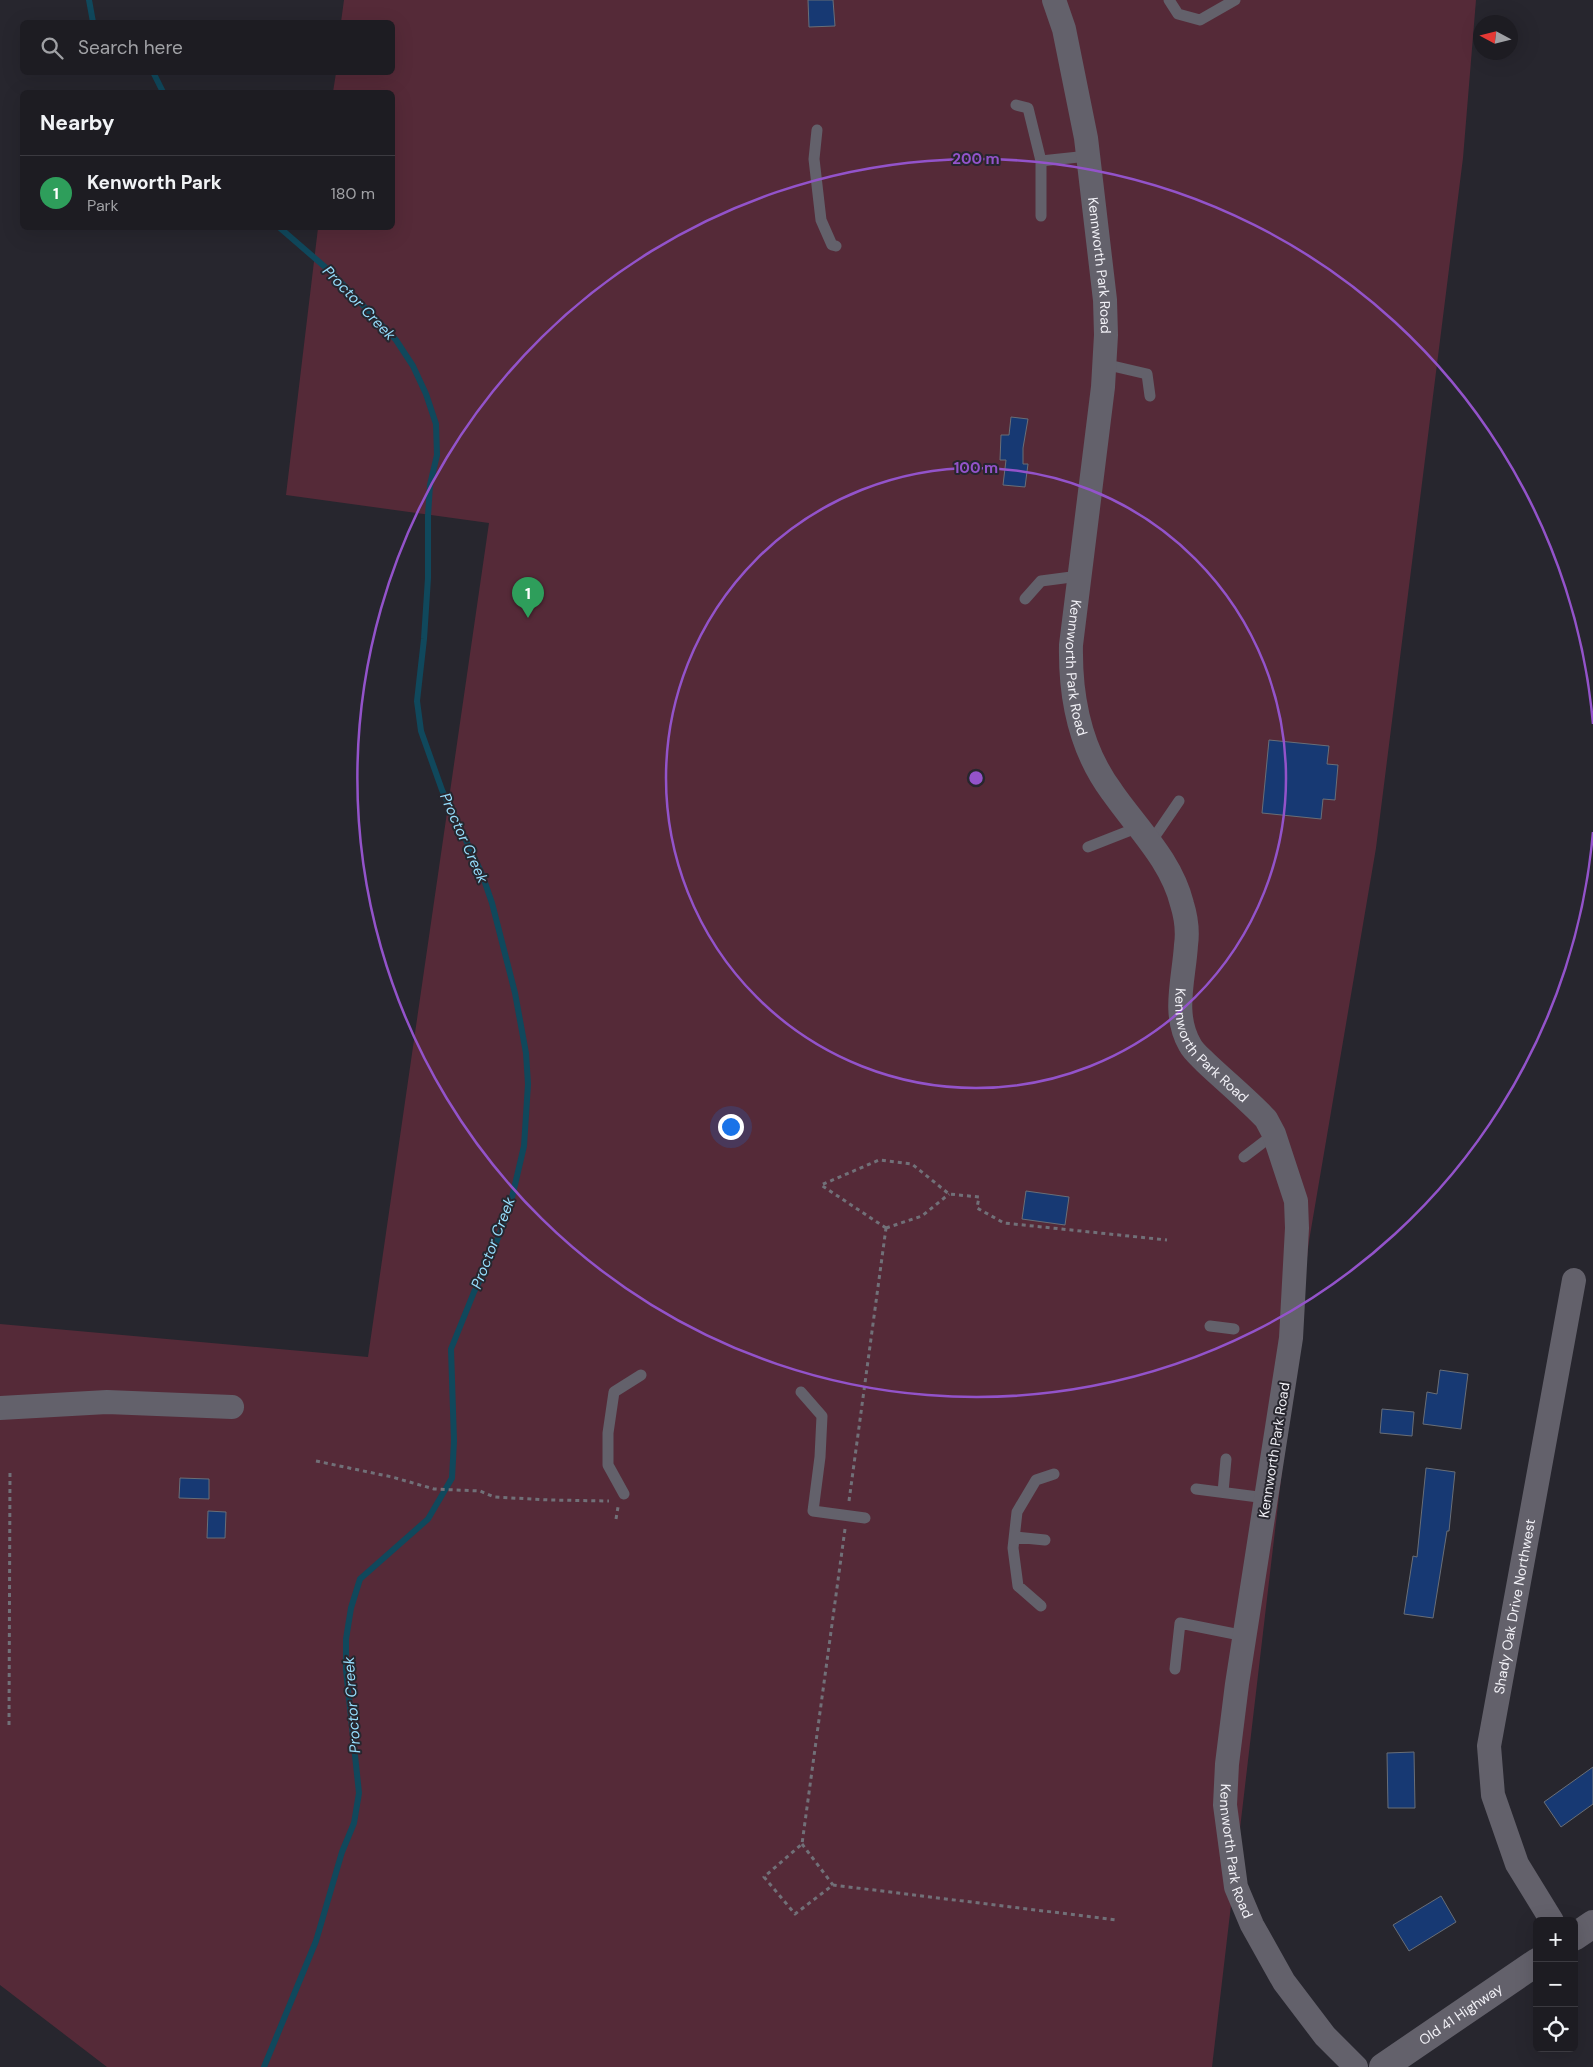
<!DOCTYPE html>
<meta charset="utf-8">
<style>
:root{--surface:#1d1c22;--page:#2a292f;--text:#f1f3f6;--muted:#a0a1a5;--line:#3b3a40;--accent:#98cb38}
body{margin:0;font-family:"DM Sans",sans-serif;background:var(--page);color:var(--text)}
.controls{position:absolute;right:15px;bottom:15px;display:grid;overflow:hidden;border-radius:8px;box-shadow:0 5px 20px #0002}
.controls button{width:45px;height:45px;display:grid;place-items:center;padding:0;border:0;border-bottom:1px solid var(--line);background:var(--surface);color:var(--text);font:25px sans-serif}
.compass{position:absolute;left:1473px;top:15px;width:45px;height:45px;border-radius:50%;background:var(--surface);box-shadow:0 5px 20px #0002;rotate:277deg}
.you{position:absolute;left:730px;top:1126px;width:18px;height:18px;margin:-12px;border:4px solid #fff;border-radius:50%;background:#1a73e8;box-shadow:0 0 0 8px #1a73e833}
.badge{display:grid;place-items:center;width:32px;height:32px;border-radius:50%;background:var(--accent);color:#fff;font-size:16px;font-weight:700}
.pin{position:absolute;translate:-50% -41px;filter:drop-shadow(0 1px 2px #0008)}
.pin::after{content:'';position:absolute;top:26px;width:18px;height:15px;background:inherit;clip-path:polygon(0 0,100% 0,50% 100%)}
.list{margin:0;padding:0;list-style:none}
h2{display:flex;justify-content:space-between;align-items:center;height:65px;margin:0;padding:0 20px;font-size:21px}
h2 small{font-size:16px;font-weight:400;color:var(--muted)}
.list li{display:grid;grid-template-columns:32px 1fr auto;gap:15px;align-items:center;box-sizing:border-box;height:75px;padding:0 20px;border-top:1px solid var(--line)}
.list b{display:block;font-size:19px;white-space:nowrap}
.list p{margin:0;font-size:16px;white-space:nowrap;color:var(--muted)}
.list em{font-size:16px;font-style:normal;color:var(--muted)}
.icon{flex:none;width:28px;height:28px;fill:none;stroke:currentColor;stroke-width:2;stroke-linecap:round;stroke-linejoin:round}
.map{position:relative;flex:none;width:1593px;height:2067px;overflow:hidden}
.search{position:absolute;background:var(--surface);box-shadow:0 5px 20px #0002;left:20px;top:20px;width:375px;height:55px;display:flex;align-items:center;gap:12px;box-sizing:border-box;padding:0 18px;border-radius:8px;color:var(--muted);font-size:19px}
.panel{position:absolute;background:var(--surface);box-shadow:0 5px 20px #0002;left:20px;top:90px;width:375px;height:140px;border-radius:8px}
.map>svg:first-child{display:block}
.green{fill:#552a38}
.lines{fill:none;stroke-linecap:round;stroke-linejoin:round}
.stream{stroke:#10485c;stroke-width:6}
.building{fill:#173973;stroke:#696e77}
.path{stroke:#717078;stroke-width:3;stroke-dasharray:4 4;stroke-linecap:butt}
.service{stroke:#63616b;stroke-width:11}
.minor{stroke:#63616b;stroke-width:24}
.secondary{stroke:#63616b;stroke-width:28}
.ring{fill:none;stroke:#9353ca;stroke-width:2.5}
.labels{text-anchor:middle;stroke-width:4;stroke-linejoin:round;paint-order:stroke}
.street-label{font-size:14px;fill:#f1f0f6;stroke:#27262e}
.water-label{font-size:15px;font-style:italic;fill:#95dcfb;stroke:#27262e}
.centre{fill:#9353ca;stroke:#27262e;stroke-width:2.5}
.ring-label{font-size:15px;text-anchor:middle;font-weight:bold;fill:#9353ca;stroke:#27262e;stroke-width:4;stroke-linejoin:round;paint-order:stroke}
</style>
<div class="map">
<svg width="1593" height="2067" viewBox="0 0 1593 2067">
<rect width="100%" height="100%" fill="#27262e"/>
<path class="green" d="M344,0H1476L1463,158L1376,848L1309,1241L1212,2067H107L0,1985V1324L368,1357L489,523L286,495L318,228H392V92H333L336,73L392,72V22H341Z"/>
<g class="lines">
<path class="stream" d="M89,0L93,22
M153,72L163,92
M264,2067L316,1941L342,1852L354,1823L359,1793L346,1670V1639L351,1608L360,1579L428,1519L452,1478L454,1441L451,1349L474,1292L488,1264L510,1206L524,1146L528,1084L526,1053L515,993L492,903L482,874L442,790L421,731L417,701L424,639L428,578V516L430,485L437,455L436,424L426,394L413,366L396,340L332,273L280,228"/>
</g>
<path class="building" d="M808,0H833L835,26L809,27Z
M1011,417L1028,419L1023,448V464H1028L1025,487L1003,485L1006,460H1000L1001,435H1009Z
M1269,740L1329,746L1327,764L1338,765L1335,800L1323,799L1321,819L1262,813Z
M1026,1191L1069,1197L1065,1225L1022,1219Z
M1440,1370L1468,1374L1461,1429L1423,1424L1427,1392L1437,1394Z
M1382,1409L1414,1412L1412,1436L1380,1433Z
M1426,1468L1455,1472L1449,1531H1447L1433,1618L1404,1614L1413,1556L1417,1557Z
M180,1478L209,1479V1499L179,1498Z
M208,1511L226,1512L225,1538H207Z
M1414,1752L1415,1808H1388L1387,1753Z
M1593,1767V1804L1561,1827L1544,1802Z
M1441,1896L1456,1922L1409,1951L1393,1925Z"/>
<g class="lines">
<path class="path" d="M886,1228L821,1185L879,1160L912,1164L949,1194L979,1197L977,1208L1004,1223L1167,1240
M886,1228L922,1216L949,1194
M316,1461L392,1477L434,1489L480,1491L494,1497L550,1500L609,1501
M849,1501L886,1228
M616,1519L618,1507
M845,1529L802,1844L764,1877L795,1914L833,1885L1117,1920
M9,1725L10,1470
M802,1844L833,1885"/>
<path class="service" d="M1169,0L1178,14L1200,20L1235,0
M1016,105L1028,108L1041,161V216
M817,130L814,159L821,220L832,245L836,246
M1041,161L1088,156
M1104,364L1147,374L1150,396
M1025,599L1041,581L1079,576
M1151,842L1179,801
M1088,847L1139,827
M1244,1157L1274,1134
M1210,1326L1234,1329
M801,1392L822,1416L820,1457L813,1511L865,1518
M1196,1489L1266,1498
M1223,1492L1226,1459
M624,1494L608,1465V1433L614,1392L641,1375
M1015,1537L1045,1540
M1041,1606L1018,1586L1013,1548L1017,1512L1036,1480L1054,1474
M1175,1669L1180,1623L1245,1636"/>
<g class="minor">
<path id="s1" d="M1054,0L1064,29L1086,138L1105,300L1106,335L1103,387L1071,645C1070,697 1080,749 1112,792C1137,828 1171,860 1182,904C1186,917 1188,931 1186,945C1184,979 1172,1014 1190,1045C1193,1051 1200,1057 1205,1062C1225,1081 1247,1099 1266,1119L1274,1134L1296,1201L1297,1228L1291,1338L1237,1684L1227,1764L1225,1805L1236,1887L1252,1925L1284,1982L1325,2036L1356,2067"/>
<path d="M0,1408L107,1402L232,1407"/>
<path id="s2" d="M1552,1921L1517,1864L1493,1795L1489,1746L1574,1280"/>
</g>
<g class="secondary">
<path d="M1574,1937L1593,1924"/>
<path id="s3" d="M1383,2067L1537,1962"/>
</g>
</g>
<g class="ring">
<circle cx="976" cy="778" r="310"/>
<path d="M1593 832A619 619 0 1 1 1593 724"/>
</g>
<g class="labels">
<g class="street-label">
<text dy="5" stroke="none"><textPath href="#s1" startOffset="270">Kennworth Park Road</textPath></text>
<text dy="5" stroke="none"><textPath href="#s1" startOffset="675">Kennworth Park Road</textPath></text>
<text dy="5" stroke="none"><textPath href="#s1" startOffset="1094">Kennworth Park Road</textPath></text>
<text transform="translate(1274 1450) rotate(-81)" y="5">Kennworth Park Road</text>
<text dy="5" stroke="none"><textPath href="#s2" startOffset="331">Shady Oak Drive Northwest</textPath></text>
<text dy="5" stroke="none"><textPath href="#s1" startOffset="1934">Kennworth Park Road</textPath></text>
<text dy="5" stroke="none"><textPath href="#s3" startOffset="94">Old 41 Highway</textPath></text>
</g>
<g class="water-label">
<text transform="translate(359 303) rotate(46)" y="5">Proctor Creek</text>
<text transform="translate(464 838) rotate(66)" y="5">Proctor Creek</text>
<text transform="translate(493 1243) rotate(-69)" y="5">Proctor Creek</text>
<text transform="translate(352 1705) rotate(-94)" y="5">Proctor Creek</text>
</g>
</g>
<circle cx="976" cy="778" r="8" class="centre"/>
<g class="ring-label">
<text x="976" y="164">200 m</text>
<text x="976" y="473">100 m</text>
</g>
</svg>
<div class="controls">
<button>+</button>
<button>−</button>
<button><svg class="icon" aria-label="locate" viewBox="0 0 24 24"><circle cx="12" cy="12" r="6"/><path d="M12 2v4M12 18v4M2 12h4M18 12h4"/></svg></button>
</div>
<svg class="compass" viewBox="-18 -18 36 36"><path d="M0-13l5 13h-10z" fill="#e53935"/><path d="M0 13l5-13h-10z" fill="#a0a1a5"/></svg>
<div class="you"></div>
<div class="pin badge" style="left:528px;top:618px;background:#2e9e5b">1</div>
<div class="search"><svg class="icon" aria-label="search" viewBox="0 0 24 24"><circle cx="10" cy="10" r="6"/><path d="M15 15l6 6"/></svg>Search here</div>
<section class="panel">
<h2>Nearby<small></small></h2>
<ul class="list">
<li><span class="badge" style="background:#2e9e5b">1</span><div><b>Kenworth Park</b><p>Park</p></div><em>180 m</em></li>
</ul>
</section>
</div>
